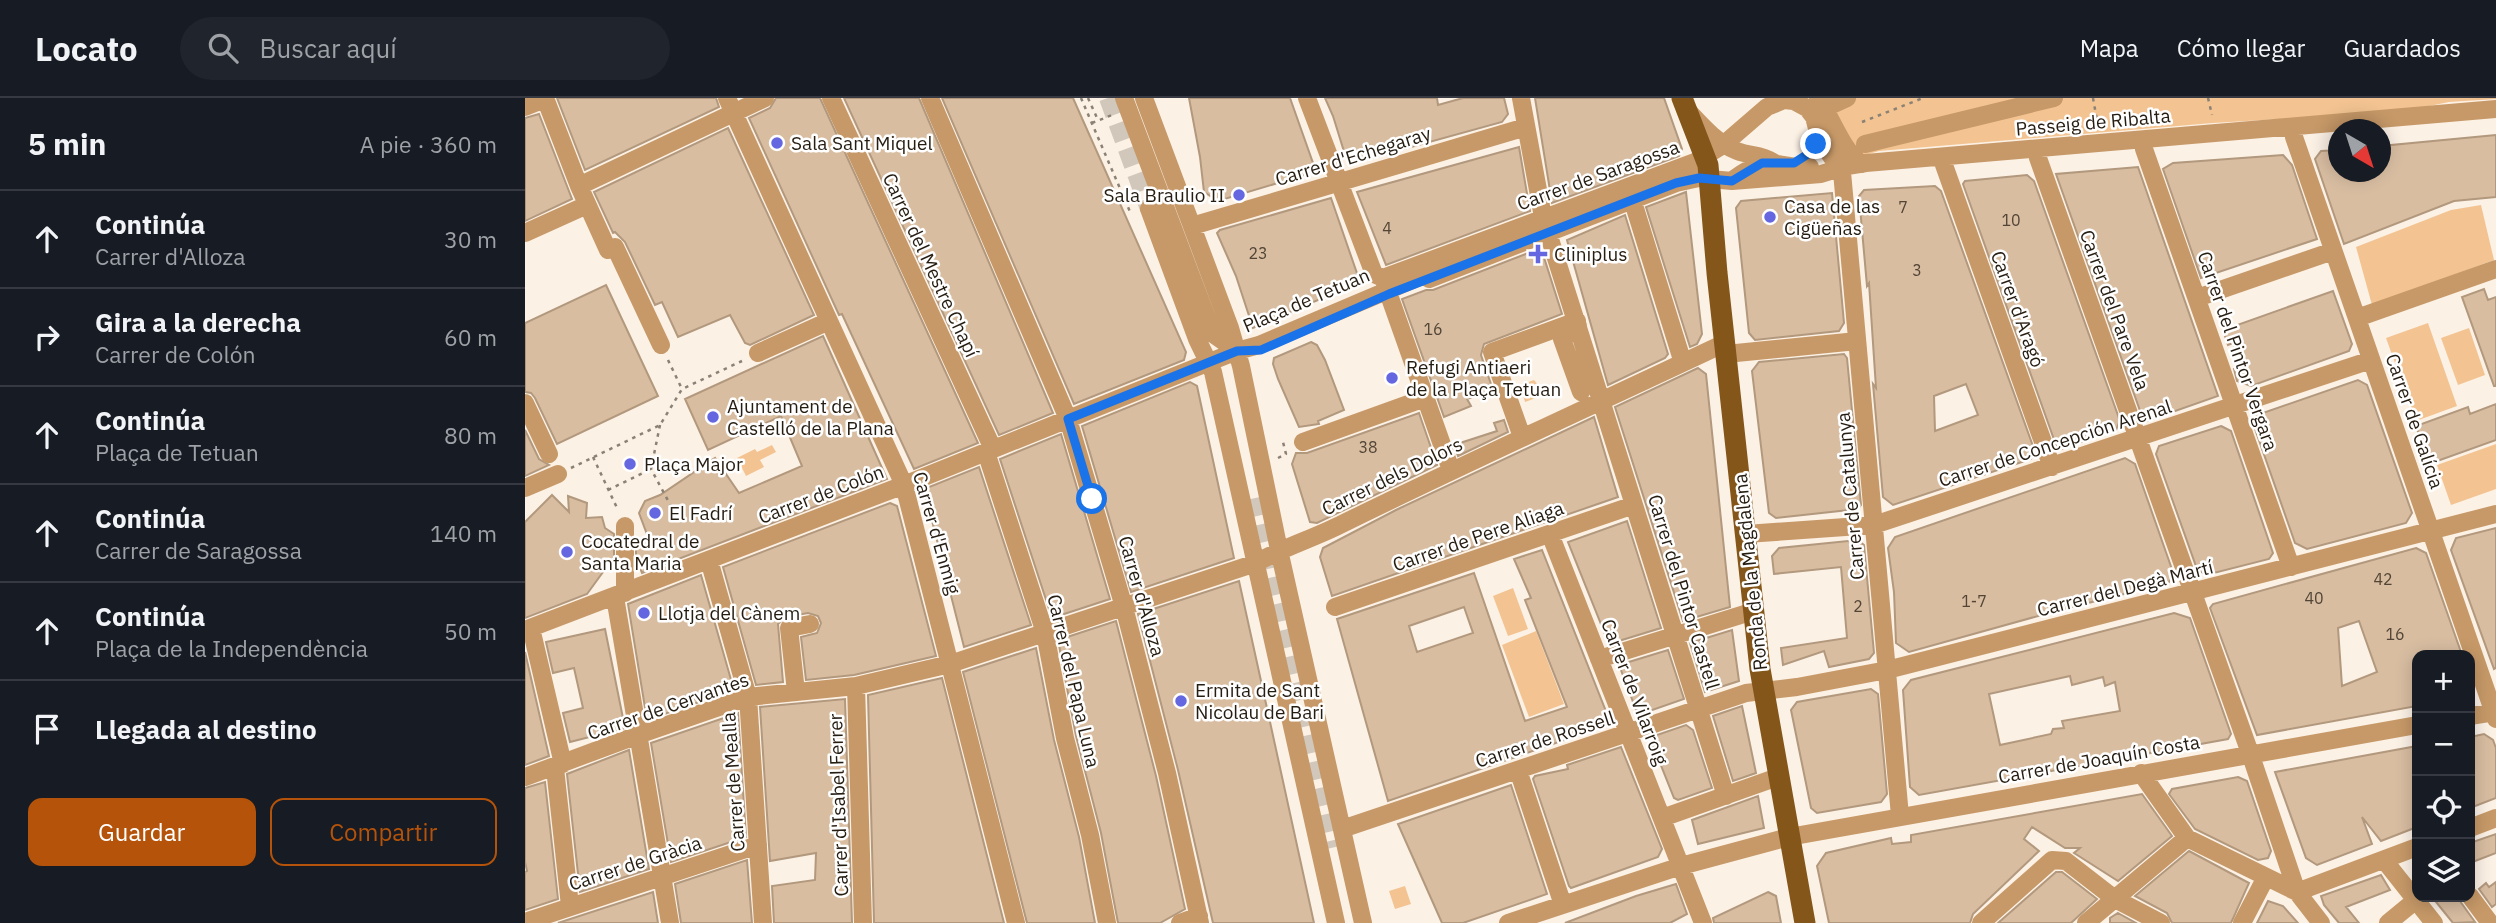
<!DOCTYPE html>
<html lang="es">
<meta charset="utf-8">
<style>
:root{--surface:#171b24;--page:#20242c;--text:#f1f3f6;--muted:#9ea1a6;--line:#363941;--accent:#b45309}
body{margin:0;font-family:"IBM Plex Sans",sans-serif;background:var(--page);color:var(--text)}
.controls{position:absolute;right:21px;bottom:21px;display:grid;overflow:hidden;border-radius:14px;box-shadow:0 4px 18px #0003}
.controls button{width:63px;height:63px;display:grid;place-items:center;padding:0;border:0;border-bottom:2px solid var(--line);background:var(--surface);color:var(--text);font:35px sans-serif}
.compass{position:absolute;left:1803px;top:21px;width:63px;height:63px;border-radius:50%;background:var(--surface);box-shadow:0 4px 18px #0003;rotate:141deg}
.stop{position:absolute;width:21px;height:21px;margin:-16px;border:5px solid #1a73e8;border-radius:50%;background:#fff}
.stop.end{background:#1a73e8;border-color:#fff;box-shadow:0 2px 7px #0008}
.list{margin:0;padding:0;list-style:none}
h2{display:flex;justify-content:space-between;align-items:center;height:91px;margin:0;padding:0 28px;font-size:30px}
h2 small{font-size:23px;font-weight:400;color:var(--muted)}
.list li{display:grid;grid-template-columns:46px 1fr auto;gap:21px;align-items:center;box-sizing:border-box;height:98px;padding:0 28px;border-top:2px solid var(--line)}
.list b{display:block;font-size:26px;white-space:nowrap}
.list p{margin:0;font-size:23px;white-space:nowrap;color:var(--muted)}
.list em{font-size:23px;font-style:normal;color:var(--muted)}
.actions{display:flex;gap:14px;padding:21px 28px}
.actions a{flex:1;padding:16px 0;border:2px solid var(--accent);border-radius:14px;text-align:center;font-size:24px;color:var(--accent)}
.actions .main{background:var(--accent);color:#fff}
.icon{flex:none;width:38px;height:38px;fill:none;stroke:currentColor;stroke-width:2;stroke-linecap:round;stroke-linejoin:round}
.map{position:relative;flex:none;width:1971px;height:825px;overflow:hidden}
header{display:flex;align-items:center;gap:42px;box-sizing:border-box;height:98px;padding:0 35px;background:var(--surface);border-bottom:2px solid var(--line)}
header strong{font-size:33px}
nav{display:flex;gap:38px;margin-inline-start:auto;font-size:24px}
.search{width:490px;height:63px;background:var(--page);display:flex;align-items:center;gap:18px;box-sizing:border-box;padding:0 24px;border-radius:38px;color:var(--muted);font-size:26px}
main{display:flex}
aside{flex:1;background:var(--surface)}
.map>svg:first-child{display:block}
.green{fill:#f3c492}
.building{fill:#d8bda1;stroke:#b2987d;stroke-width:2;fill-rule:evenodd}
.lines{fill:none;stroke-linecap:round;stroke-linejoin:round}
.minor-tunnel{stroke:#d1c7bb;stroke-width:18;stroke-dasharray:18 9;stroke-linecap:butt}
.path{stroke:#8b8175;stroke-width:2.5;stroke-dasharray:3.5 5;stroke-linecap:butt}
.minor{stroke:#c79968;stroke-width:18}
.major{stroke:#85561a;stroke-width:21}
.route{stroke:#1a73e8;stroke-width:9}
.poi-dot{fill:#6467e0;stroke:#fff;stroke-width:2.5}
.labels{text-anchor:middle;stroke-width:5;stroke-linejoin:round;paint-order:stroke}
.number-label{font-size:16px;fill:#524536}
.street-label{font-size:19px;fill:#261d12;stroke:#fff}
.poi-label{font-size:19px;fill:#261d12;stroke:#fff;text-anchor:start}
</style>
<header>
<strong>Locato</strong>
<div class="search"><svg class="icon" aria-label="search" viewBox="0 0 24 24"><circle cx="10" cy="10" r="6"/><path d="M15 15l6 6"/></svg>Buscar aquí</div>
<nav><a>Mapa</a><a>Cómo llegar</a><a>Guardados</a></nav>
</header>
<main>
<aside>
<h2>5 min<small>A pie · 360 m</small></h2>
<ul class="list">
<li><svg class="icon" aria-label="ahead" viewBox="0 0 24 24"><path d="M12 20V5M6 11l6-6 6 6"/></svg><div><b>Continúa</b><p>Carrer d'Alloza</p></div><em>30 m</em></li>
<li><svg class="icon" aria-label="right" viewBox="0 0 24 24"><path d="M7 20v-9h11M14 6l5 5-5 5"/></svg><div><b>Gira a la derecha</b><p>Carrer de Colón</p></div><em>60 m</em></li>
<li><svg class="icon" aria-label="ahead" viewBox="0 0 24 24"><path d="M12 20V5M6 11l6-6 6 6"/></svg><div><b>Continúa</b><p>Plaça de Tetuan</p></div><em>80 m</em></li>
<li><svg class="icon" aria-label="ahead" viewBox="0 0 24 24"><path d="M12 20V5M6 11l6-6 6 6"/></svg><div><b>Continúa</b><p>Carrer de Saragossa</p></div><em>140 m</em></li>
<li><svg class="icon" aria-label="ahead" viewBox="0 0 24 24"><path d="M12 20V5M6 11l6-6 6 6"/></svg><div><b>Continúa</b><p>Plaça de la Independència</p></div><em>50 m</em></li>
<li><svg class="icon" aria-label="arrive" viewBox="0 0 24 24"><path d="M6 21V4h12l-3 4 3 4H6"/></svg><div><b>Llegada al destino</b></div></li>
</ul>
<div class="actions"><a class="main">Guardar</a><a>Compartir</a></div>
</aside>
<div class="map">
<svg width="1971" height="825" viewBox="0 0 1971 825">
<rect width="100%" height="100%" fill="#fcf1e5"/>
<path class="green" d="M1297,0H1971V1L1924,4L1875,14L1688,25L1354,53L1333,59Z
M1956,107L1969,162L1847,207L1831,149L1926,112Z
M1903,225L1932,308L1891,323L1861,240Z
M1944,230L1960,277L1933,287L1916,240Z
M1009,282L1015,289L1020,287L1022,296L1000,304L995,287Z
M1971,346V391L1926,407L1912,367Z
M247,347L251,354L235,362L239,369L221,378L212,360L230,351L232,354Z
M988,490L1003,531L983,538L968,498Z
M1011,533L1039,606L1004,619L977,547Z
M880,788L886,806L870,811L864,793Z"/>
<path class="building" d="M32,0H191L194,9L60,72Z
M251,0H295L453,345L389,371L317,216L314,217L224,20L245,10Z
M319,0H394L528,315L474,337Z
M417,0H548L661,254L659,262L549,306Z
M664,0H765L788,65L783,76L693,103L679,94L675,59Z
M800,0H912L913,7L938,0H979L983,16L977,24L832,64L821,60L808,18Z
M1010,0H1139L1157,51L1154,58L1027,105Z
M14,16L47,101L0,123V20Z
M203,30L289,217L225,247L220,245L205,217L153,239L137,204L130,207L100,144L90,134L88,135L69,94Z
M1971,37V99L1929,103L1819,146L1790,61L1796,53L1814,52V74H1856V48Z
M994,49L1005,113L861,167L832,94Z
M1758,57L1767,67L1792,141L1676,180L1638,71L1648,65Z
M1613,69L1693,298L1619,324L1531,76Z
M1502,77L1509,83L1595,323L1591,332L1536,351L1532,350L1438,86L1440,83Z
M1410,88L1416,93L1509,351L1506,361L1368,407L1358,399L1348,286L1351,290L1344,185L1342,188L1334,98L1339,92ZM1441,286L1453,317L1410,333L1409,298Z
M1161,94L1177,236L1172,246L1165,249L1121,109Z
M1307,95L1319,225L1314,233L1230,242L1224,235L1211,110L1216,103Z
M806,100L835,184L728,230L711,178L692,135L695,132Z
M1100,117L1143,256L1140,260L1083,287L1042,142Z
M1016,150L1037,216L959,246L956,257L968,292L942,301L946,308L919,319L877,201L901,192H908Z
M81,187L133,298L32,346L10,300L6,295L0,294V225Z
M1959,191L1963,202L1971,199V288H1969L1937,199Z
M1808,193L1827,246L1824,253L1726,288L1712,283L1709,271L1717,269L1708,245L1703,247L1698,232Z
M298,238L362,381L117,475L111,459V444L123,439L114,415L120,403L135,397L190,360L214,395L277,368L256,318L183,352L160,301Z
M786,244L792,247L800,262L819,312L793,323L794,326L774,329L753,281L748,266L749,260Z
M1319,256L1322,260L1336,407L1333,411L1251,420L1244,415L1227,273L1234,264Z
M1173,270L1181,276L1205,509L1158,523L1090,309Z
M1833,282L1842,287L1887,415L1881,425L1782,451L1770,445L1728,325L1732,317Z
M665,284L672,288L709,460L606,494L557,328Z
M1971,306V342L1904,366L1891,328L1943,309L1945,316Z
M894,315L912,367L792,425L785,424L767,366L771,355H782Z
M1069,319L1093,399L807,498L795,459L798,450L871,412Z
M979,322L983,334L933,358L929,347L972,333L969,325Z
M1696,328L1706,333L1748,455L1744,461L1681,477L1672,471L1631,356L1634,348Z
M0,332L14,361L24,367L0,378Z
M536,336L585,501L527,520L475,361Z
M1600,360L1610,366L1649,477L1643,485L1531,513L1384,554L1371,545L1369,494L1363,450L1370,439Z
M454,369L506,527L439,549L399,391Z
M27,397L44,414L43,398L62,405L61,420L77,419L80,430L89,436V459L62,496L0,520V424Z
M365,405L372,408L411,558L329,577L281,582L276,539L292,535L296,525L293,518L283,515L261,519L253,526L258,584L231,587L198,469Z
M1102,423L1136,530L1084,546L1043,444Z
M1971,430V570L1969,571L1926,452L1931,440Z
M1333,442L1339,447L1349,555L1344,561L1304,569L1299,553L1258,567L1256,550L1322,540L1316,469L1249,476L1247,458L1254,450Z
M1891,450L1901,455L1937,557H1892V608L1732,637L1685,510L1688,506ZM1834,523L1852,574L1817,588L1813,530Z
M1017,452L1086,626L863,703L812,521L949,475L1000,623L1042,609L1000,502L1006,500L989,461ZM939,509L948,535L892,554L884,528Z
M176,477L209,592L122,622L103,506Z
M714,483L738,592L789,825H688L653,672L613,516Z
M1649,515L1665,520L1706,636L1703,641L1394,697L1385,689L1378,592L1386,582ZM1545,578L1547,587L1578,579L1580,588L1590,584L1595,613L1537,623L1539,630L1528,631L1526,636L1475,647L1464,596Z
M591,523L631,678L660,811L635,825H593L576,735L551,638L533,542Z
M80,531L100,630L45,644L38,615L58,610L49,570L28,575L21,544Z
M1207,532L1214,583L1180,594L1165,545Z
M511,550L529,642L554,739L570,825H502L438,574Z
M1143,552L1159,601L1113,617L1094,567Z
M0,554L24,658L0,667Z
M417,580L479,825H349L343,597Z
M1346,591L1353,596L1362,696L1356,704L1292,715L1286,710L1266,612L1272,604Z
M320,601L327,825H249L247,788L290,782L291,755L245,763L235,609Z
M1217,608L1231,675L1208,683L1188,618Z
M213,615L221,739L146,764L126,645Z
M1161,627L1168,632L1187,690L1153,702L1149,700L1127,645L1129,638Z
M1959,636L1968,642L1971,650V700L1945,710V639Z
M1892,648V729L1856,743L1837,719L1847,746L1792,767L1781,760L1750,674Z
M1096,649L1137,751L1133,759L1046,790L1044,788L1008,681L1010,678L1043,671L1042,667Z
M104,652L124,771L55,794L42,676Z
M1713,679L1722,683L1746,753L1743,760L1733,762L1670,731L1644,696L1647,691Z
M20,684L33,801L0,812V774L2,773L0,764V690Z
M986,687L1022,796L938,825H917L873,726Z
M1617,696L1647,738L1593,783L1549,755L1555,750H1540L1507,729L1499,741L1514,753L1448,816L1445,825H1304L1292,768L1301,755L1366,740L1367,746L1386,744V737Z
M1233,698L1239,730L1173,746L1167,722Z
M1971,736V755L1945,765V745Z
M1664,753L1724,785L1706,825H1647L1642,815L1610,798Z
M222,762L227,825H156L150,786Z
M1531,774H1537L1572,801L1546,825H1473Z
M1856,777L1865,792L1821,809L1834,825H1814L1799,807L1796,798Z
M1971,784V806L1967,809L1954,791L1961,785L1964,789Z
M1151,786L1162,816L1145,825H1040L1111,798Z
M128,794L133,825H33Z
M1243,794L1251,798L1256,825H1189L1188,820Z
M1907,799H1932L1950,824L1928,825Z
M1743,803L1758,808L1773,825H1732Z
M1593,815L1611,825H1585V820Z"/>
<g class="lines">
<path class="minor-tunnel" d="M583,0L624,111
M726,401L806,750"/>
<path class="path" d="M556,0L606,116
M563,0L573,22
M1568,0L1573,28
M1683,0L1687,17
M1337,24L1398,0
M567,25L587,17
M143,262L157,291
M135,327L126,371L153,421
M68,359L93,412
M753,360L761,356L757,340
M46,370L135,327L157,291L217,263
M83,392L126,371"/>
<path class="minor" d="M20,0L54,88L83,152L90,149L136,247
M202,0L379,387L491,825
M306,0L468,351
M405,0L543,321L599,509L642,675L675,825
M599,0L688,236L712,253
M619,0L705,230L716,268L754,452L838,825
M782,0L849,176L858,180L1170,64L1198,47L1242,9L1259,2L1269,3L1282,10L1289,19L1295,42L1317,74L1375,718
M996,0L1018,119L1201,698
M1293,0C1307,20 1317,53 1337,66
M0,9L20,1
M1300,10L1322,0
M1164,14C1178,29 1192,45 1212,53C1225,58 1236,56 1248,64
M1769,39L1971,621
M1340,46L1529,0
M1619,51L1766,469
M1513,60L1725,655L1772,794L1892,749
M1419,67L1527,369
M1209,81C1247,53 1246,71 1285,69
M54,88L240,0
M1104,91L1158,265
M624,111L672,241L688,274L811,825
M667,128L1001,29
M0,135L62,107
M904,181L1151,85L1174,80L1207,83L1296,76L1322,68L1341,65L1971,11
M859,183L926,372
M1672,200L1808,153
M1832,220L1971,171
M1053,228L1037,241L1056,294
M233,255L304,223
M1201,256L1332,243
M0,305L24,356
M997,339L967,254L1052,223
M778,344L900,300
M461,354L520,535L540,640L565,737L582,825
M0,390L33,376
M100,428V495
M1025,436L1178,825
M1221,436L1349,427L1846,262
M184,462L223,599L238,825
M90,499L145,825
M810,509L1109,407
M6,530L38,666
M0,532L379,387L712,253L734,247L911,172
M1074,561L1229,513
M331,588L338,825
M271,594L264,530L285,526
M1945,618L1971,614
M30,670L45,808
M993,672L1038,807
M1616,675L1662,740L1772,794L1796,825
M0,679L113,637L223,599L331,588L425,566L731,465C759,449 790,440 819,425C945,363 1073,305 1200,245
M1137,720L1253,679
M1945,730L1971,720
M817,731L1221,595L1272,589L1362,572L1971,416
M1859,762L1909,825
M1945,798L1965,825
M0,824L233,747
M655,825L674,818
M983,825L1156,768L1264,739L1892,627
M1456,825L1527,762L1541,763L1590,801L1636,825
M1561,825L1662,740
M1717,825L1741,779
M1863,825L1891,802"/>
<path class="major" d="M1157,0L1183,67L1192,175L1235,571L1280,825"/>
</g>
<g class="lines">
<path class="route" d="M567,401L543,321L712,253L736,252L864,196L1151,85L1174,80L1207,83L1237,65H1269L1286,54L1291,46"/>
</g>
<g class="poi-dot">
<circle cx="252" cy="45" r="7"/>
<circle cx="714" cy="97" r="7"/>
<circle cx="1245" cy="119" r="7"/>
<path d="M1009.5 145.5h7v7h7v7h-7v7h-7v-7h-7v-7h7z"/>
<circle cx="867" cy="280" r="7"/>
<circle cx="188" cy="319" r="7"/>
<circle cx="105" cy="366" r="7"/>
<circle cx="130" cy="415" r="7"/>
<circle cx="42" cy="454" r="7"/>
<circle cx="119" cy="515" r="7"/>
<circle cx="656" cy="603" r="7"/>
</g>
<g class="labels">
<g class="number-label">
<text x="1378" y="115">7</text>
<text x="1486" y="128">10</text>
<text x="862" y="136">4</text>
<text x="733" y="161">23</text>
<text x="1392" y="178">3</text>
<text x="908" y="237">16</text>
<text x="843" y="355">38</text>
<text x="1858" y="487">42</text>
<text x="1789" y="506">40</text>
<text x="1449" y="509">1-7</text>
<text x="1333" y="514">2</text>
<text x="1870" y="542">16</text>
</g>
<g class="street-label">
<text transform="translate(1568 24) rotate(-5)" y="7">Passeig de Ribalta</text>
<text transform="translate(828 58) rotate(-17)" y="7">Carrer d'Echegaray</text>
<text transform="translate(1073 77) rotate(-20)" y="7">Carrer de Saragossa</text>
<text transform="translate(406 167) rotate(65)" y="7">Carrer del Mestre Chapí</text>
<text transform="translate(781 202) rotate(-23)" y="7">Plaça de Tetuan</text>
<text transform="translate(1493 211) rotate(70)" y="7">Carrer d'Aragó</text>
<text transform="translate(1590 212) rotate(70)" y="7">Carrer del Pare Vela</text>
<text transform="translate(1713 253) rotate(71)" y="7">Carrer del Pintor Vergara</text>
<text transform="translate(1890 323) rotate(71)" y="7">Carrer de Galícia</text>
<text transform="translate(1530 345) rotate(-18)" y="7">Carrer de Concepción Arenal</text>
<text transform="translate(867 378) rotate(-26)" y="7">Carrer dels Dolors</text>
<text transform="translate(296 396) rotate(-21)" y="7">Carrer de Colón</text>
<text transform="translate(1325 398) rotate(-95)" y="7">Carrer de Catalunya</text>
<text transform="translate(412 435) rotate(74)" y="7">Carrer d'Enmig</text>
<text transform="translate(953 438) rotate(-19)" y="7">Carrer de Pere Aliaga</text>
<text transform="translate(1225 474) rotate(-96)" y="7">Ronda de la Magdalena</text>
<text transform="translate(1600 490) rotate(-14)" y="7">Carrer del Degà Martí</text>
<text transform="translate(1159 494) rotate(73)" y="7">Carrer del Pintor Castell</text>
<text transform="translate(617 498) rotate(74)" y="7">Carrer d'Alloza</text>
<text transform="translate(549 583) rotate(77)" y="7">Carrer del Papa Luna</text>
<text transform="translate(1110 594) rotate(69)" y="7">Carrer de Vilarroig</text>
<text transform="translate(143 608) rotate(-19)" y="7">Carrer de Cervantes</text>
<text transform="translate(1020 641) rotate(-18)" y="7">Carrer de Rossell</text>
<text transform="translate(1574 661) rotate(-10)" y="7">Carrer de Joaquín Costa</text>
<text transform="translate(208 684) rotate(-94)" y="7">Carrer de Mealla</text>
<text transform="translate(313 707) rotate(-92)" y="7">Carrer d'Isabel Ferrer</text>
<text transform="translate(110 765) rotate(-18)" y="7">Carrer de Gràcia</text>
</g>
<g class="poi-label">
<text x="266" y="52">Sala Sant Miquel</text>
<text x="700" y="104" text-anchor="end">Sala Braulio II</text>
<text x="1259" y="115">Casa de las<tspan x="1259" dy="22">Cigüeñas</tspan></text>
<text x="1029" y="163">Cliniplus</text>
<text x="881" y="276">Refugi Antiaeri<tspan x="881" dy="22">de la Plaça Tetuan</tspan></text>
<text x="202" y="315">Ajuntament de<tspan x="202" dy="22">Castelló de la Plana</tspan></text>
<text x="119" y="373">Plaça Major</text>
<text x="144" y="422">El Fadrí</text>
<text x="56" y="450">Cocatedral de<tspan x="56" dy="22">Santa Maria</tspan></text>
<text x="133" y="522">Llotja del Cànem</text>
<text x="670" y="599">Ermita de Sant<tspan x="670" dy="22">Nicolau de Bari</tspan></text>
</g>
</g>
</svg>
<div class="controls">
<button>+</button>
<button>−</button>
<button><svg class="icon" aria-label="locate" viewBox="0 0 24 24"><circle cx="12" cy="12" r="6"/><path d="M12 2v4M12 18v4M2 12h4M18 12h4"/></svg></button>
<button><svg class="icon" aria-label="layers" viewBox="0 0 24 24"><path d="M12 4l9 5-9 5-9-5zM3 14l9 5 9-5"/></svg></button>
</div>
<svg class="compass" viewBox="-18 -18 36 36"><path d="M0-13l5 13h-10z" fill="#e53935"/><path d="M0 13l5-13h-10z" fill="#9ea1a6"/></svg>
<div class="stop" style="left:567px;top:401px"></div>
<div class="stop end" style="left:1291px;top:46px"></div>
</div>
</main>
